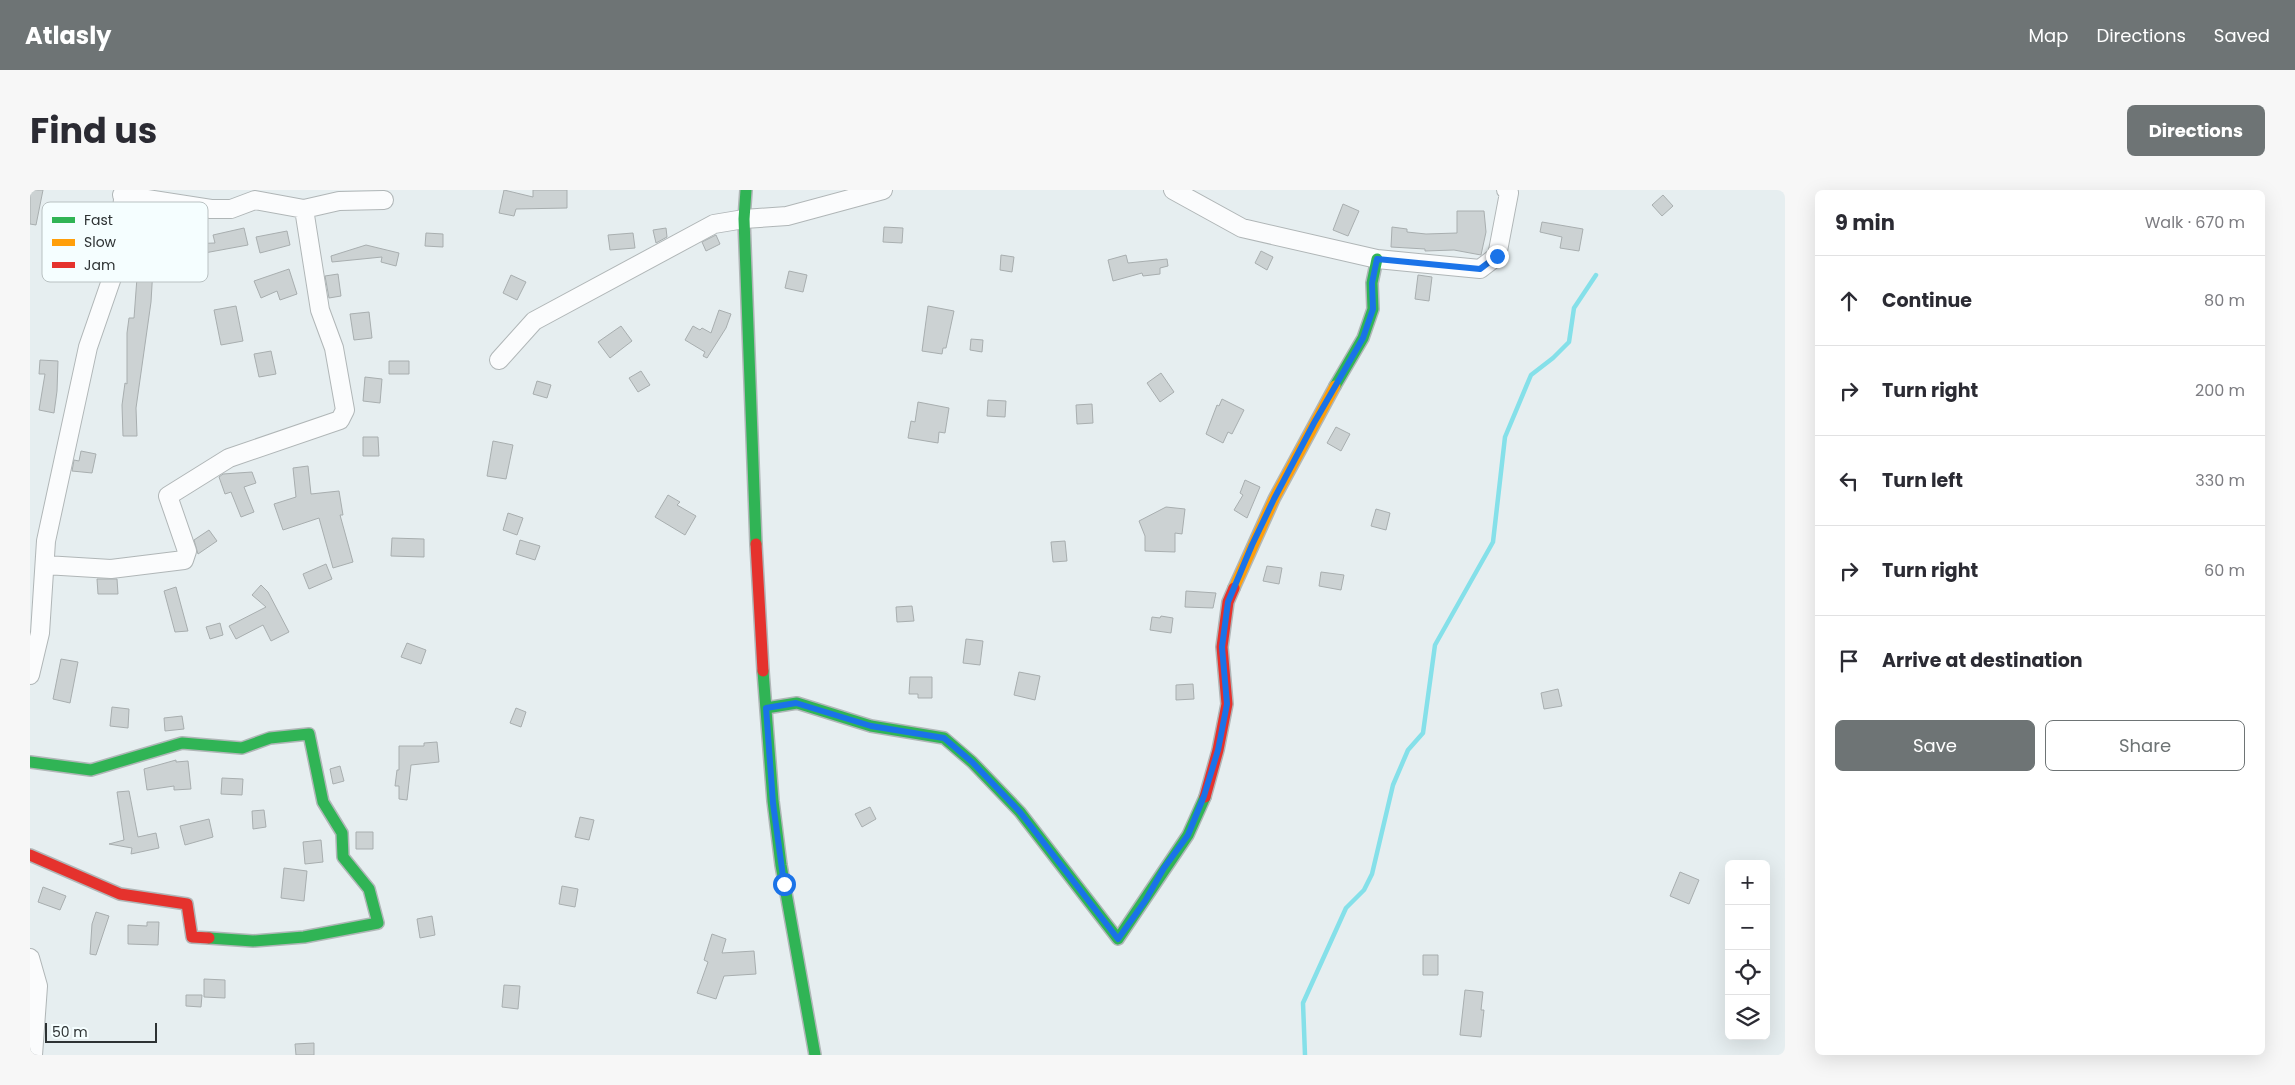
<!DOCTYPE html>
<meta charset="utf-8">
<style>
:root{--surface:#fff;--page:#f7f7f7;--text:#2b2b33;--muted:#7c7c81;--line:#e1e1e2;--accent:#6e7475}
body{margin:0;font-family:Poppins,sans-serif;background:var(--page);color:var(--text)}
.controls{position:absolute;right:15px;bottom:15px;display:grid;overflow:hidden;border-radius:8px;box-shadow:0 5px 20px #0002}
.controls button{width:45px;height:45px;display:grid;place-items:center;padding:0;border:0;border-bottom:1px solid var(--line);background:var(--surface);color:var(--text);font:25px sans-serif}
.scale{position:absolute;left:15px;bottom:12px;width:112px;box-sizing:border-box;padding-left:5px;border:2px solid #2d3233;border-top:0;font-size:14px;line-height:18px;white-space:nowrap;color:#2d3233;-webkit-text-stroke:4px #f5feff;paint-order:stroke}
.stop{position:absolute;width:15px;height:15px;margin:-11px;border:4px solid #1a73e8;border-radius:50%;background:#fff}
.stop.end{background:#1a73e8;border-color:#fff;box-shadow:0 1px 5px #0008}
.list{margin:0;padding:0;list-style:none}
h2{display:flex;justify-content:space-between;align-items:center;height:65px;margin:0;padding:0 20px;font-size:21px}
h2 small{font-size:16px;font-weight:400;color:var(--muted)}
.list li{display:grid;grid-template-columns:32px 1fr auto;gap:15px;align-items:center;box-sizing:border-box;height:90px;padding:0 20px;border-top:1px solid var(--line)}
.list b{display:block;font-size:19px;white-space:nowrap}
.list em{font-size:16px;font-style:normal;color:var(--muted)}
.actions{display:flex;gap:10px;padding:15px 20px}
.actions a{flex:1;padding:11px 0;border:1px solid var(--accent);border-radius:8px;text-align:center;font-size:18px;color:var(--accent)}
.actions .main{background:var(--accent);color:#fff}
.icon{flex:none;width:28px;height:28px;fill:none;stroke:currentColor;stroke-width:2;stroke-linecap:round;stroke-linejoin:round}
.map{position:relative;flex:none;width:1755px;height:865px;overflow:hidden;border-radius:8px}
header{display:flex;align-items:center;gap:30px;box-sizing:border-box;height:70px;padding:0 25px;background:var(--accent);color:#fff}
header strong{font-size:24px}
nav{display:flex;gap:28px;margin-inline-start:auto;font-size:18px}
.intro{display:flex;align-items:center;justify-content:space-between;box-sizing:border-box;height:120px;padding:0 30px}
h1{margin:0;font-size:35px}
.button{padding:12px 22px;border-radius:8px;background:var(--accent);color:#fff;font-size:18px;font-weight:700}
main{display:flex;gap:30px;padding:0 30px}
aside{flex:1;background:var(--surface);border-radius:8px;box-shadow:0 5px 20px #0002}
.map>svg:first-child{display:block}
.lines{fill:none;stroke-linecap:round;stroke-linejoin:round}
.stream{stroke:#85e0e9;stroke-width:4.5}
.building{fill:#ccd2d3;stroke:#a8aeaf}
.street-casing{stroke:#b0b6b7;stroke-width:20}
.fast-casing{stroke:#b0b6b7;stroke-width:14}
.slow-casing{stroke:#b0b6b7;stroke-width:14}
.jam-casing{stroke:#b0b6b7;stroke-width:14}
.street{stroke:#fbfcfd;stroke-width:18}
.fast{stroke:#30b455;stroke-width:11}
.slow{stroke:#ff9f0a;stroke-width:11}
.jam{stroke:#e5322d;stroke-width:11}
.route{stroke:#1a73e8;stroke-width:6}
.key{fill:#f5feff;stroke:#b9c1c2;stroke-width:1}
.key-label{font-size:14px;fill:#2d3233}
</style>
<header>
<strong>Atlasly</strong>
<nav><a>Map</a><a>Directions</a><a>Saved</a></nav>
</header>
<div class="intro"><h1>Find us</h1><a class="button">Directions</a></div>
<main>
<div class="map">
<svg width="1755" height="865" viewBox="0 0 1755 865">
<rect width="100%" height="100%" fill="#e6eef0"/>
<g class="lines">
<path class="stream" d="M1275,865L1273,813L1316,718L1334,700L1342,684L1363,595L1378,560L1393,543L1405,455L1463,352L1475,247L1501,185L1523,168L1539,152L1544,118L1566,85"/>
</g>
<path class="building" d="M0,0H13L6,35L0,34Z
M474,0L503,7V0H537V18L486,19L484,26L469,23Z
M1633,5L1643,16L1632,26L1622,15Z
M1313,14L1329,21L1318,46L1303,40Z
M1427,21H1454L1456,42L1451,65L1424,60L1395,61V59L1361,57L1362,37L1377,39V42L1396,44L1427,43Z
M1512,32L1553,39L1549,61L1530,58L1532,47L1510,42Z
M854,37L873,38L872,53L853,52Z
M214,38L218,55L169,64V77L123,78L121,112L106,218L107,246H93L92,215L95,193L97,194V143L99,128H104L108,74H104L105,52H124V58L155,57V54L185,53L183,45Z
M636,38L637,47L626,53L623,40Z
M257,41L260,55L230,63L226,47Z
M396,43L413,44V57L395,56Z
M603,43L605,58L580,60L578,45Z
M686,45L690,54L676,61L672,52Z
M336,55L369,63L366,76L351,72L352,67L302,72L301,66Z
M1231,61L1243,67L1237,80L1225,73Z
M971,65L984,67L982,82L970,80Z
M1096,65L1098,73L1137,69L1138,76L1130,78V84L1113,86L1112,83L1083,91L1078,70Z
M259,79L267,104L250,110L247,101L231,108L224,91Z
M759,81L777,85L773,102L755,98Z
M308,84L311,106L299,108L295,86Z
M481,85L496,92L487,110L473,103Z
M1388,85L1402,87L1399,111L1385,109Z
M206,116L213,151L191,155L184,120Z
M898,116L924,121L916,158H913L912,164L892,161Z
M689,120L701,124L696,138L677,168L673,166L675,162L655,150L663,136L670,140L672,138L681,143Z
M339,122L342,148L324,150L320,124Z
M591,136L602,151L580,168L568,152Z
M941,149L953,150L952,162L940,160Z
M241,161L246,184L229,187L224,164Z
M10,170L28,171L27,201L24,223L9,220L15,184H9Z
M359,171H379V184H359Z
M611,181L620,195L608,202L599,188Z
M1131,183L1144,202L1130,212L1117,193Z
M335,187L352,189L350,213L333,211Z
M507,191L521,195L517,208L503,204Z
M1192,209L1214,220L1202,244L1198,242L1193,253L1176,244L1187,215L1189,216Z
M958,210L976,211L975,227L957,226Z
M888,212L919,218L915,243L909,242L908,253L878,248L881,231L885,232Z
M1062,214L1063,233L1047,234L1046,215Z
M1306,237L1320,244L1311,261L1297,253Z
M333,247H348L349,266H333Z
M463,251L483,255L476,289L457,286Z
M51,261L66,264L62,283L42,281L44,270L49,271Z
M278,276L281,304L309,301L313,325H310L323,372L303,378L289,328L253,340L244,314L266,307L263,278Z
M222,282L226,293L214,297L224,322L211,327L201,302L195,304L189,287L193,284Z
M1215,290L1230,297L1217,328L1204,320L1213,305L1210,303Z
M638,305L650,312L647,315L666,326L655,345L625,327Z
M1136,317L1155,319L1152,344L1145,343V362L1115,361V346L1109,331Z
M1346,319L1360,323L1356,340L1341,336Z
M478,323L493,328L487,345L473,340Z
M179,340L187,351L168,364L164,350Z
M362,348L394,349V367L361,366Z
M490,350L510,356L505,370L486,364Z
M1035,351L1037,371L1023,372L1021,352Z
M296,374L302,389L279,399L273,384Z
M1237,376L1252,378L1249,394L1233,391Z
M1291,382L1314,385L1311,400L1289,396Z
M67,389H87L88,404H68Z
M231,395L238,402L259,442L241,451L233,435L206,449L199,436L236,417L222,405Z
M146,397L158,441L145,442L134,401Z
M1156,401L1186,403L1183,418L1155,417Z
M882,416L884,431L867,432L866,417Z
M1131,426L1143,428L1141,443L1120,440L1122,427L1130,428Z
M190,433L193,445L180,449L176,437Z
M936,449L953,451L950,475L933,473Z
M377,453L396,460L391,474L371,467Z
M31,469L48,472L40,513L23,509Z
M989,482L1010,486L1005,510L984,505Z
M880,487H902V508H888V504H879Z
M1163,494L1164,509L1146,510V495Z
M1528,499L1532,516L1514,519L1511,503Z
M82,517L99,519L98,538L80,536Z
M486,518L496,522L491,537L480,533Z
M152,526L154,539L135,541L134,528Z
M407,552L409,572L381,575L377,610L369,609V596H365L367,580H369V556H394V553Z
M146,570V572L158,571L161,599L144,600V596L117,600L114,579Z
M310,576L314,591L303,594L300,579Z
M192,588L213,589L212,605L191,604Z
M99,601L108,647L126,643L129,658L101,664L102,658L79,654L94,650L87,602Z
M840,617L846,629L832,637L825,624Z
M234,620L236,637L223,639L222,621Z
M550,627L564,630L559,650L545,647Z
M179,629L183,647L155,655L150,636Z
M326,642H343V659H326Z
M291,650L293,672L275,674L273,652Z
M254,678L277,681L274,711L251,708Z
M1650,682L1669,690L1659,714L1640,706Z
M532,696L548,699L545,717L529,714Z
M13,697L36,706L30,720L8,712Z
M66,722L79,726L66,765L60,764L62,734Z
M402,726L405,745L390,748L387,729Z
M117,732H129L128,755L98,754V735L117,736Z
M682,744L696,749L692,763L724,761L726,784L694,786L686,809L667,803L678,772L674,770Z
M1393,765H1408V785H1393Z
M174,789L195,790V808L174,807Z
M474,795L490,796L488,819L472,817Z
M1435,800L1453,802L1451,820H1454L1451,847L1430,845Z
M156,805H172L171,817L156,816Z
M284,853V865H266L265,854Z"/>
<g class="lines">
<g class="street-casing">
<path id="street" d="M1143,0L1212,38L1347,69L1450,79L1467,66L1479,3L1476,0
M92,5L181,19H201L225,10L274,19L309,11L354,10
M469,170L504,131L684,34L714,29L757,26L853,0
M15,375L81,379L154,370L157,361L138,306L199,268L310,230L315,220L304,158L290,120L274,19
M0,485L10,443L16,351L58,157L86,76L94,0
M0,768L8,796L3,865"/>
</g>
<g class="fast-casing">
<path id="fast" d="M716,0L714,29L726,354
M1305,196L1333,148L1343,119L1342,93L1347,69
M733,481L743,611L751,675L785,865
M736,518L767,513L841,536L914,548L942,572L990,622L1088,749L1158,645L1175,607
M0,572L61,580L152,553L212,558L240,548L279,544L293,612L312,643L313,667L339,699L348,733L274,747L223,751L179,748"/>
</g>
<g class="slow-casing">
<path id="slow" d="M1204,398L1244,309L1305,196"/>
</g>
<g class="jam-casing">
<path id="jam" d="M726,354L733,481
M1175,607L1188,560L1197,514L1192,457L1198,412L1204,398
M0,665L90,704L157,714L162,747L179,748"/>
</g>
<use href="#street" class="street"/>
<use href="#fast" class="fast"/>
<use href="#slow" class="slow"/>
<use href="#jam" class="jam"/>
</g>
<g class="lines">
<path class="route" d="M754,694L743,613L736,518L766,513L841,536L914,548L942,572L990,622L1088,749L1115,711L1134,678L1158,645L1174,606L1188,560L1197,514L1192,457L1198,412L1222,355L1244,309L1284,233L1333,148L1343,119L1342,93L1347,69L1450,79L1467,66"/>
</g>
<rect x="12" y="12" width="166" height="80" rx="8" class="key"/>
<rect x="22" y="27" width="23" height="6" fill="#30b455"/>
<rect x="22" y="49" width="23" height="7" fill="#ff9f0a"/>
<rect x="22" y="72" width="23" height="6" fill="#e5322d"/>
<g class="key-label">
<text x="54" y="35">Fast</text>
<text x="54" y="57">Slow</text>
<text x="54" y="80">Jam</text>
</g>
</svg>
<div class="controls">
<button>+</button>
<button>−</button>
<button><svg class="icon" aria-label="locate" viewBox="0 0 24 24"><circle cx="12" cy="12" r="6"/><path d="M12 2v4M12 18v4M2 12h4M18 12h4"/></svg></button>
<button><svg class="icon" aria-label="layers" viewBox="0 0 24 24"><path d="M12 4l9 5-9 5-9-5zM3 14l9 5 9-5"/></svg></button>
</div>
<div class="scale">50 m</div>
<div class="stop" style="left:754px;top:694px"></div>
<div class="stop end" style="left:1467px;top:66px"></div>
</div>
<aside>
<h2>9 min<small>Walk · 670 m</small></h2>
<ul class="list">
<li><svg class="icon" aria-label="ahead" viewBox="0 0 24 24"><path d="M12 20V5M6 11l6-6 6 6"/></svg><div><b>Continue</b></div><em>80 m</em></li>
<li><svg class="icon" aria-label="right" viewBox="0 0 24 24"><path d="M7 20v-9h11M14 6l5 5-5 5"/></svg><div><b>Turn right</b></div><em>200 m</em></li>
<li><svg class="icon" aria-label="left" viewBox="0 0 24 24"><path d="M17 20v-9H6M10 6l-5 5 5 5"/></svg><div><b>Turn left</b></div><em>330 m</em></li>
<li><svg class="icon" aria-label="right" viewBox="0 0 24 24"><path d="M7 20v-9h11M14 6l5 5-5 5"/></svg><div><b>Turn right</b></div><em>60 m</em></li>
<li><svg class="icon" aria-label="arrive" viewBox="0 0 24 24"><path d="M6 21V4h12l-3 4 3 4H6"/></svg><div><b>Arrive at destination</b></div></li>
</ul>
<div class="actions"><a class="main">Save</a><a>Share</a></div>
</aside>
</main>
